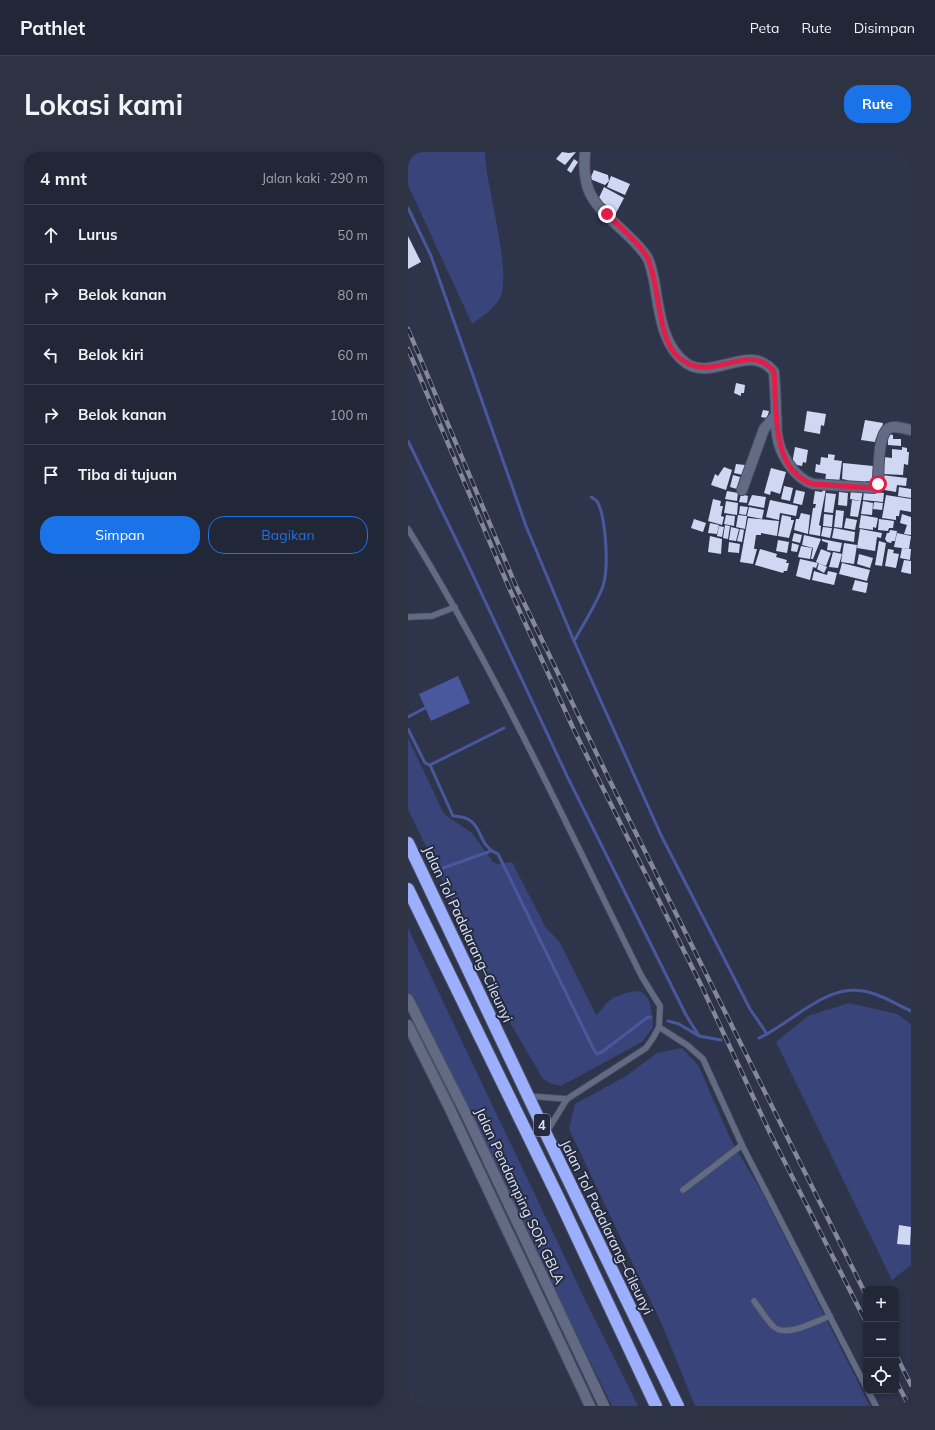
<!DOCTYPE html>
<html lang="id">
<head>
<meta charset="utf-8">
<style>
  body { margin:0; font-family:Mulish,sans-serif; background:#2e3343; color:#f1f3f6 }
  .controls { position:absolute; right:12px; bottom:12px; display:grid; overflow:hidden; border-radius:8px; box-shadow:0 2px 6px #0003 }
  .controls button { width:36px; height:36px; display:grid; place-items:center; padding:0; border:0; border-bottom:1px solid #3f4453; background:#222738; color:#f1f3f6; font:20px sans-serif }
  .stop { position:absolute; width:12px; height:12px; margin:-9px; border:3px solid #e11d48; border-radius:50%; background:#fff }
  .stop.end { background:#e11d48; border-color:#fff; box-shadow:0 1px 4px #0008 }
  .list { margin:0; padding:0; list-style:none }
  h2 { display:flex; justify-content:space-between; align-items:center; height:52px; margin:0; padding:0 16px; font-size:17px }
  h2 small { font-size:13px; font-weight:400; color:#a2a5ae }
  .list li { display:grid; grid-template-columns:26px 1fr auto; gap:12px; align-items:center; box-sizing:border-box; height:60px; padding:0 16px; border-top:1px solid #3f4453 }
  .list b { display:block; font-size:15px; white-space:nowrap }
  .list em { font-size:13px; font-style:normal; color:#a2a5ae }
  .actions { display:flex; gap:8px; padding:12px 16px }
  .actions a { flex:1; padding:9px 0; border:1px solid #1a73e8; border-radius:16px; text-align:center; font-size:14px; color:#1a73e8 }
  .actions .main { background:#1a73e8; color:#fff }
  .icon { flex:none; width:22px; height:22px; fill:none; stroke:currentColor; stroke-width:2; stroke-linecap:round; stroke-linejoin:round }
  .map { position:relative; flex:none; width:503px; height:1254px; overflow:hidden; border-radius:16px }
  header { display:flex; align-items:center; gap:24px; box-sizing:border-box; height:56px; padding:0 20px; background:#222738; border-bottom:1px solid #3f4453 }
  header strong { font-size:19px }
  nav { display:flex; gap:22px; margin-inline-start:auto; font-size:14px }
  .intro { display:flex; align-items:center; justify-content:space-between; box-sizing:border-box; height:96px; padding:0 24px }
  h1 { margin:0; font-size:28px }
  .button { padding:10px 18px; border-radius:16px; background:#1a73e8; color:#fff; font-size:14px; font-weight:700 }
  main { display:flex; gap:24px; padding:0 24px }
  aside { flex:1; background:#222738; border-radius:16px; box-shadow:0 2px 6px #0003 }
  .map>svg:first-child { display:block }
  .green { fill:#39447a }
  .water { fill:#49589e }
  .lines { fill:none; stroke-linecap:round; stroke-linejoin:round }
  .stream { stroke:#49589e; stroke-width:3 }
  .building { fill:#cfd7f3 }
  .lane-casing { stroke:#4a4f61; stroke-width:7 }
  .street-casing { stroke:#4a4f61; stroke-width:12 }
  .secondary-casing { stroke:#4a4f61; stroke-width:12 }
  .highway-casing { stroke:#4a4f61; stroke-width:14 }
  .lane { stroke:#636a83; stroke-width:5.5 }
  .street { stroke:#636a83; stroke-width:10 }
  .secondary { stroke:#636a83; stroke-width:10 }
  .highway { stroke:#9caffe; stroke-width:12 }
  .rail-casing { stroke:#83889a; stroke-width:4.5 }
  .rail { stroke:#242a3f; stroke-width:3; stroke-dasharray:9; stroke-linecap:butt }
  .route { stroke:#e11d48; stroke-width:5 }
  .labels { text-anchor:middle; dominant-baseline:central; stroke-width:4; stroke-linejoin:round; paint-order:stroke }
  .shield { fill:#242a3f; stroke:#a7acbc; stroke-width:1 }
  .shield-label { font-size:13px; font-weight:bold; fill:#dfe3f1 }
  .street-label { font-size:14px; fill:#dfe3f1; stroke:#242a3f }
</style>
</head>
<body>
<header>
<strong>Pathlet</strong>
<nav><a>Peta</a><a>Rute</a><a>Disimpan</a></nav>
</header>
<div class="intro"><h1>Lokasi kami</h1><a class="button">Rute</a></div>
<main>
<aside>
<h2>4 mnt<small>Jalan kaki · 290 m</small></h2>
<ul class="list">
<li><svg class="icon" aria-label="ahead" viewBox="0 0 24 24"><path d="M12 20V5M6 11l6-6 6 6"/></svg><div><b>Lurus</b></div><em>50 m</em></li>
<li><svg class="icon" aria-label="right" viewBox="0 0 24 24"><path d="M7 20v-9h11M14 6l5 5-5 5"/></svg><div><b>Belok kanan</b></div><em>80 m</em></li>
<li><svg class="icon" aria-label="left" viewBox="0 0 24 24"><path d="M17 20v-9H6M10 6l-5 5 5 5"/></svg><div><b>Belok kiri</b></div><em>60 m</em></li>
<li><svg class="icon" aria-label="right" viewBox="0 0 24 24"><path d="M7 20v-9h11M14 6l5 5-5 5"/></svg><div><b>Belok kanan</b></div><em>100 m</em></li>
<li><svg class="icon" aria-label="arrive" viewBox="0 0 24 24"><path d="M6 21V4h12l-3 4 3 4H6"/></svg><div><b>Tiba di tujuan</b></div></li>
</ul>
<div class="actions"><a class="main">Simpan</a><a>Bagikan</a></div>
</aside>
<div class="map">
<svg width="503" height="1254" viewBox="0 0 503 1254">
  <rect width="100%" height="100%" fill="#2e344a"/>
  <g class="green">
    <path d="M0,0H77C77,33 106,123 91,148C85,158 73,165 64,172L0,33Z"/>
    <path d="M0,586L36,662L64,681L85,710L90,712L104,710L138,776L151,789L188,863C193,859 196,853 201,849C207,844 215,842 222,840C243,834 244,859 245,875L234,890L153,934L144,932L135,927L104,874L0,657Z"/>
    <path d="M0,776L181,1156L230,1254H204L0,840Z"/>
    <path d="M441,851L489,862L503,872V1113L484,1128L368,890L400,864Z"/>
    <path d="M274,896L290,913L324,990L354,1040L462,1254H287L255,1175L161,977L167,952L218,924L249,901Z"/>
  </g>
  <path class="water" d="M50,524L62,551L23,569L11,542Z"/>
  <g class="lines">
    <g class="stream">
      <path d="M0,56L23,104L118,374L166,489L253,683L342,857L359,882"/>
      <path d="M0,289L55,402L160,626L278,863L291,884"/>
      <path d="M166,489C176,471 188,453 195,434C201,416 198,368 190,351C189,348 186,347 183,345"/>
      <path d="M0,565L17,556"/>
      <path d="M96,576L22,613L45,664C79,665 65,692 90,702L185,896L189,902L194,900L240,865H243"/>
      <path d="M0,577L17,611L22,613"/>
      <path d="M35,716L83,699"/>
      <path d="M260,869L271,872L291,884L313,888"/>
      <path d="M351,886C387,870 420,827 464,841C477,845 490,853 503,859"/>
    </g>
  </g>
  <g class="building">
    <path d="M154,0L161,1L168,0L157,13L148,7Z"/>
    <path d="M166,7L170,10L163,21L159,18Z"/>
    <path d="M186,18L200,23L201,29L197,33L182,27Z"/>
    <path d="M203,24L222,32L217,43L199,35Z"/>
    <path d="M196,35L216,46L207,63L198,58L200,54L190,48Z"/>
    <path d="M0,84L13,110L0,117Z"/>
    <path d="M328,231L337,233L336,241H333V244L326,241Z"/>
    <path d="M355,258L361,259L359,266L353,265Z"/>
    <path d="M399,259L418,262L416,274L413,273L412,282L396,279Z"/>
    <path d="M457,268L475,271L472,287L468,286L467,290L453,288Z"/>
    <path d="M480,282L485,283V287H493V294L480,293Z"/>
    <path d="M387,295L400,298L398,311L395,310L394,314L384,312Z"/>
    <path d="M494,295L499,296V300H501L500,313L496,312L495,323L475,322L476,305L484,306V297L494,298Z"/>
    <path d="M420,302L427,303L426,308L434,309L431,331L417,329L418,322L407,320L408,312L412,313L413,305L420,306Z"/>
    <path d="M435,311L465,314L464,330L458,329L457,332L439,330V328L434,327Z"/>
    <path d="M328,312L337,313L335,323L326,321Z"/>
    <path d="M316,315L324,318L318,338L303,333L307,322L310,324Z"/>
    <path d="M363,316L378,320L372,342L363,339L362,343L356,341Z"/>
    <path d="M325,323L332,325L329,337L322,335Z"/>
    <path d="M473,323L499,326L498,334L489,333L488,340L471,337Z"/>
    <path d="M376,334L385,336L382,349L373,347Z"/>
    <path d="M491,335L503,337V346L490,344Z"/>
    <path d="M415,337H418L411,373L413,374L412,384L401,382L405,356H407L408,352H405L407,339L414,340Z"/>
    <path d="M443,337L455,338L453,349L442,347Z"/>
    <path d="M388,338L397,340L394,353L385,351Z"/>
    <path d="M319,339L330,341L329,349L317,347Z"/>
    <path d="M456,339L476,341L475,350L455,348Z"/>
    <path d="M431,340L440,341L439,354L430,353Z"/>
    <path d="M418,341L428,342L425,361L416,360Z"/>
    <path d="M333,342L340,344L339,351L331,350Z"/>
    <path d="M344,343L358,345L356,356L340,353Z"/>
    <path d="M478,343L503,347V360L492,358L491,364H488V368L474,366Z"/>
    <path d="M305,347L313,349L312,354H315L313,364L316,365L314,373L300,369Z"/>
    <path d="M362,348L390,354L388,364L372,361L371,368L358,365Z"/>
    <path d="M444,348L453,349L450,365L442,364Z"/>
    <path d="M318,349L330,351L329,363L316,361Z"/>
    <path d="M455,349L465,351L464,363L453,362Z"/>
    <path d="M466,350L475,351L474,358L465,357Z"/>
    <path d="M332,354L340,355L338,363L331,362Z"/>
    <path d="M341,355L356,358L354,367L339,364Z"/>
    <path d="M428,358L436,359L434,376L426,375Z"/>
    <path d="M393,361L402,363L400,382L386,378L388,367H391Z"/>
    <path d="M416,362L425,363L424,375L415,374Z"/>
    <path d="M494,362L503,365V383L496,382L499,373L492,371Z"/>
    <path d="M318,363L327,364L326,374L316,372Z"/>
    <path d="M330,363L339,364L337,377L328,375Z"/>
    <path d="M374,363L383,365V368H386L381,386L370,384Z"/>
    <path d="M453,363L470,366L468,376L465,375V378L451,376Z"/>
    <path d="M340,366L371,369L369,384L353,381V383H348L346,397H349L345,412L332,410Z"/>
    <path d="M438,366L449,368L447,378L436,376Z"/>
    <path d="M286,367L298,371L295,380L283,376Z"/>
    <path d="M471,367L486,369L485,376H481L480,379L470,378Z"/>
    <path d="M302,371L311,373L309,382L300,381Z"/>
    <path d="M317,373L322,374L320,387L315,386Z"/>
    <path d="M311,374L316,375L314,385L309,384Z"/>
    <path d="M323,375L331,377L328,389L321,388Z"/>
    <path d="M415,375L424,376L422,386L413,384Z"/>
    <path d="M426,376L447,380L446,390L424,386Z"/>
    <path d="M332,377L336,378L334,390L329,389Z"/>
    <path d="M452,377L474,381L473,386L469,385L467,399L449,396Z"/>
    <path d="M482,378L489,379L487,389H484L483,391L479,390L477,387L479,381H481Z"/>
    <path d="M386,381L394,383L392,391L384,389Z"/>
    <path d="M489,381L503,384L501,397L486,395Z"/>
    <path d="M396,383L413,387L405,407H403L405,396L394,393Z"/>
    <path d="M302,384L314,387L313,402L300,400Z"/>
    <path d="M414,387L434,391L432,400L419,398L420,391L414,389Z"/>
    <path d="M370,388L381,390L379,401L368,399Z"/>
    <path d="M471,389L478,391L474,414L467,413Z"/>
    <path d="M321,390L332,392L331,401L320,400Z"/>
    <path d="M384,391L391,393L389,400L383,399Z"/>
    <path d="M436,391L449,393L446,412L433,410Z"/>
    <path d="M393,394L404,396L402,407L390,405Z"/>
    <path d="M494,396L503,397L502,408L492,406Z"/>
    <path d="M352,397L369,402L368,405L379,408L378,411H381L379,419H376L375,421L347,413Z"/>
    <path d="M413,397L423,401L418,414L408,410Z"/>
    <path d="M480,397L486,398L485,401L491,402L488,416L477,414Z"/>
    <path d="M425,400L434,402L430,416L421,415Z"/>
    <path d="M451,402L465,406L462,416L449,412Z"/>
    <path d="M392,407L410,411L408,416L405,415L402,428L388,424Z"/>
    <path d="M496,408L503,409V422L493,420Z"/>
    <path d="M411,411L419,415L416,421L409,417Z"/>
    <path d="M434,411L462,418L459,429L431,422Z"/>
    <path d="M406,419L419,423L420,419L429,421L426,433L404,428Z"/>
    <path d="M447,428L460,431L458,441L444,438Z"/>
    <path d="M491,1073L503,1075L502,1093L489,1092Z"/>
  </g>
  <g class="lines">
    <defs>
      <g id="lane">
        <path d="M0,377C89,521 159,674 234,825L252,854L251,875L245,886L238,896L159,947L138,981"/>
        <path d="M0,465L24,464L47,455"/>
        <path d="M251,875L279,893L295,907L334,993L458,1235"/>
        <path d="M120,944L159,947"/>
        <path d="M275,1038L334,993"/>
        <path d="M346,1149C352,1157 358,1167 365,1174C377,1187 408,1169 422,1164"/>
        <path d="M460,1239L468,1254"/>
      </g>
      <g id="street">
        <path d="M177,0C176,12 176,27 181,39C191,63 224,82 239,105C243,112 244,121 246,128C251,156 253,193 278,211C305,230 342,189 366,220C367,234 368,249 368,263C369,269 368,276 369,282C371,301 386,326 405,332L466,336L470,332C471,319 469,283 481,276C487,273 497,277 503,278"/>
        <path d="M334,338L356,277L368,263"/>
      </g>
      <g id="secondary">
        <path d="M0,847L58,962L196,1254"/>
        <path d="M0,873L41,955L182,1254"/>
      </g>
      <g id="highway">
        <path d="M0,691L138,982L270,1254"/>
        <path d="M0,737L152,1049L248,1254"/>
      </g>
    </defs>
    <use href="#lane" class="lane-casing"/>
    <use href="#street" class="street-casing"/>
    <use href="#secondary" class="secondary-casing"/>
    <use href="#highway" class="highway-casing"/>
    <use href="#lane" class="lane"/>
    <use href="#street" class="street"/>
    <use href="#secondary" class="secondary"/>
    <use href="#highway" class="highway"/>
    <defs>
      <g id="rail">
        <path d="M0,177L108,434L198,621L458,1143"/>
        <path d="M0,197L102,438L166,578L294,835L362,981L458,1170"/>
        <path d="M488,1203L503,1233"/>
        <path d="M488,1229L501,1254"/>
      </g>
    </defs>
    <use href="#rail" class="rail-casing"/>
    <use href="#rail" class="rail"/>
  </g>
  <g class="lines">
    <path class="route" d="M199,62C211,75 233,92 240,107C252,134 249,186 270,205C304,235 341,186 366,220C369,254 362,319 405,332L464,336L470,332"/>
  </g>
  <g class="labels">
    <rect class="shield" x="126" y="962" width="16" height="22" rx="3"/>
    <g class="shield-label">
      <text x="134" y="973">4</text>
    </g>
    <g class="street-label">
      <text transform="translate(60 782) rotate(65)">Jalan Tol Padalarang–Cileunyi</text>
      <text transform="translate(112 1044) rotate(65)">Jalan Pendamping SOR GBLA</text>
      <text transform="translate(199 1075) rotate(64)">Jalan Tol Padalarang–Cileunyi</text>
    </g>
  </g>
</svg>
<div class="controls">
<button>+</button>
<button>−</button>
<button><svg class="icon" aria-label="locate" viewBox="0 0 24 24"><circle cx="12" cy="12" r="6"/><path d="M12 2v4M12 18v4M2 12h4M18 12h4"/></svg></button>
</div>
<div class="stop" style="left:470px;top:332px"></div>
<div class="stop end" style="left:199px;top:62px"></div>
</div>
</main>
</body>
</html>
